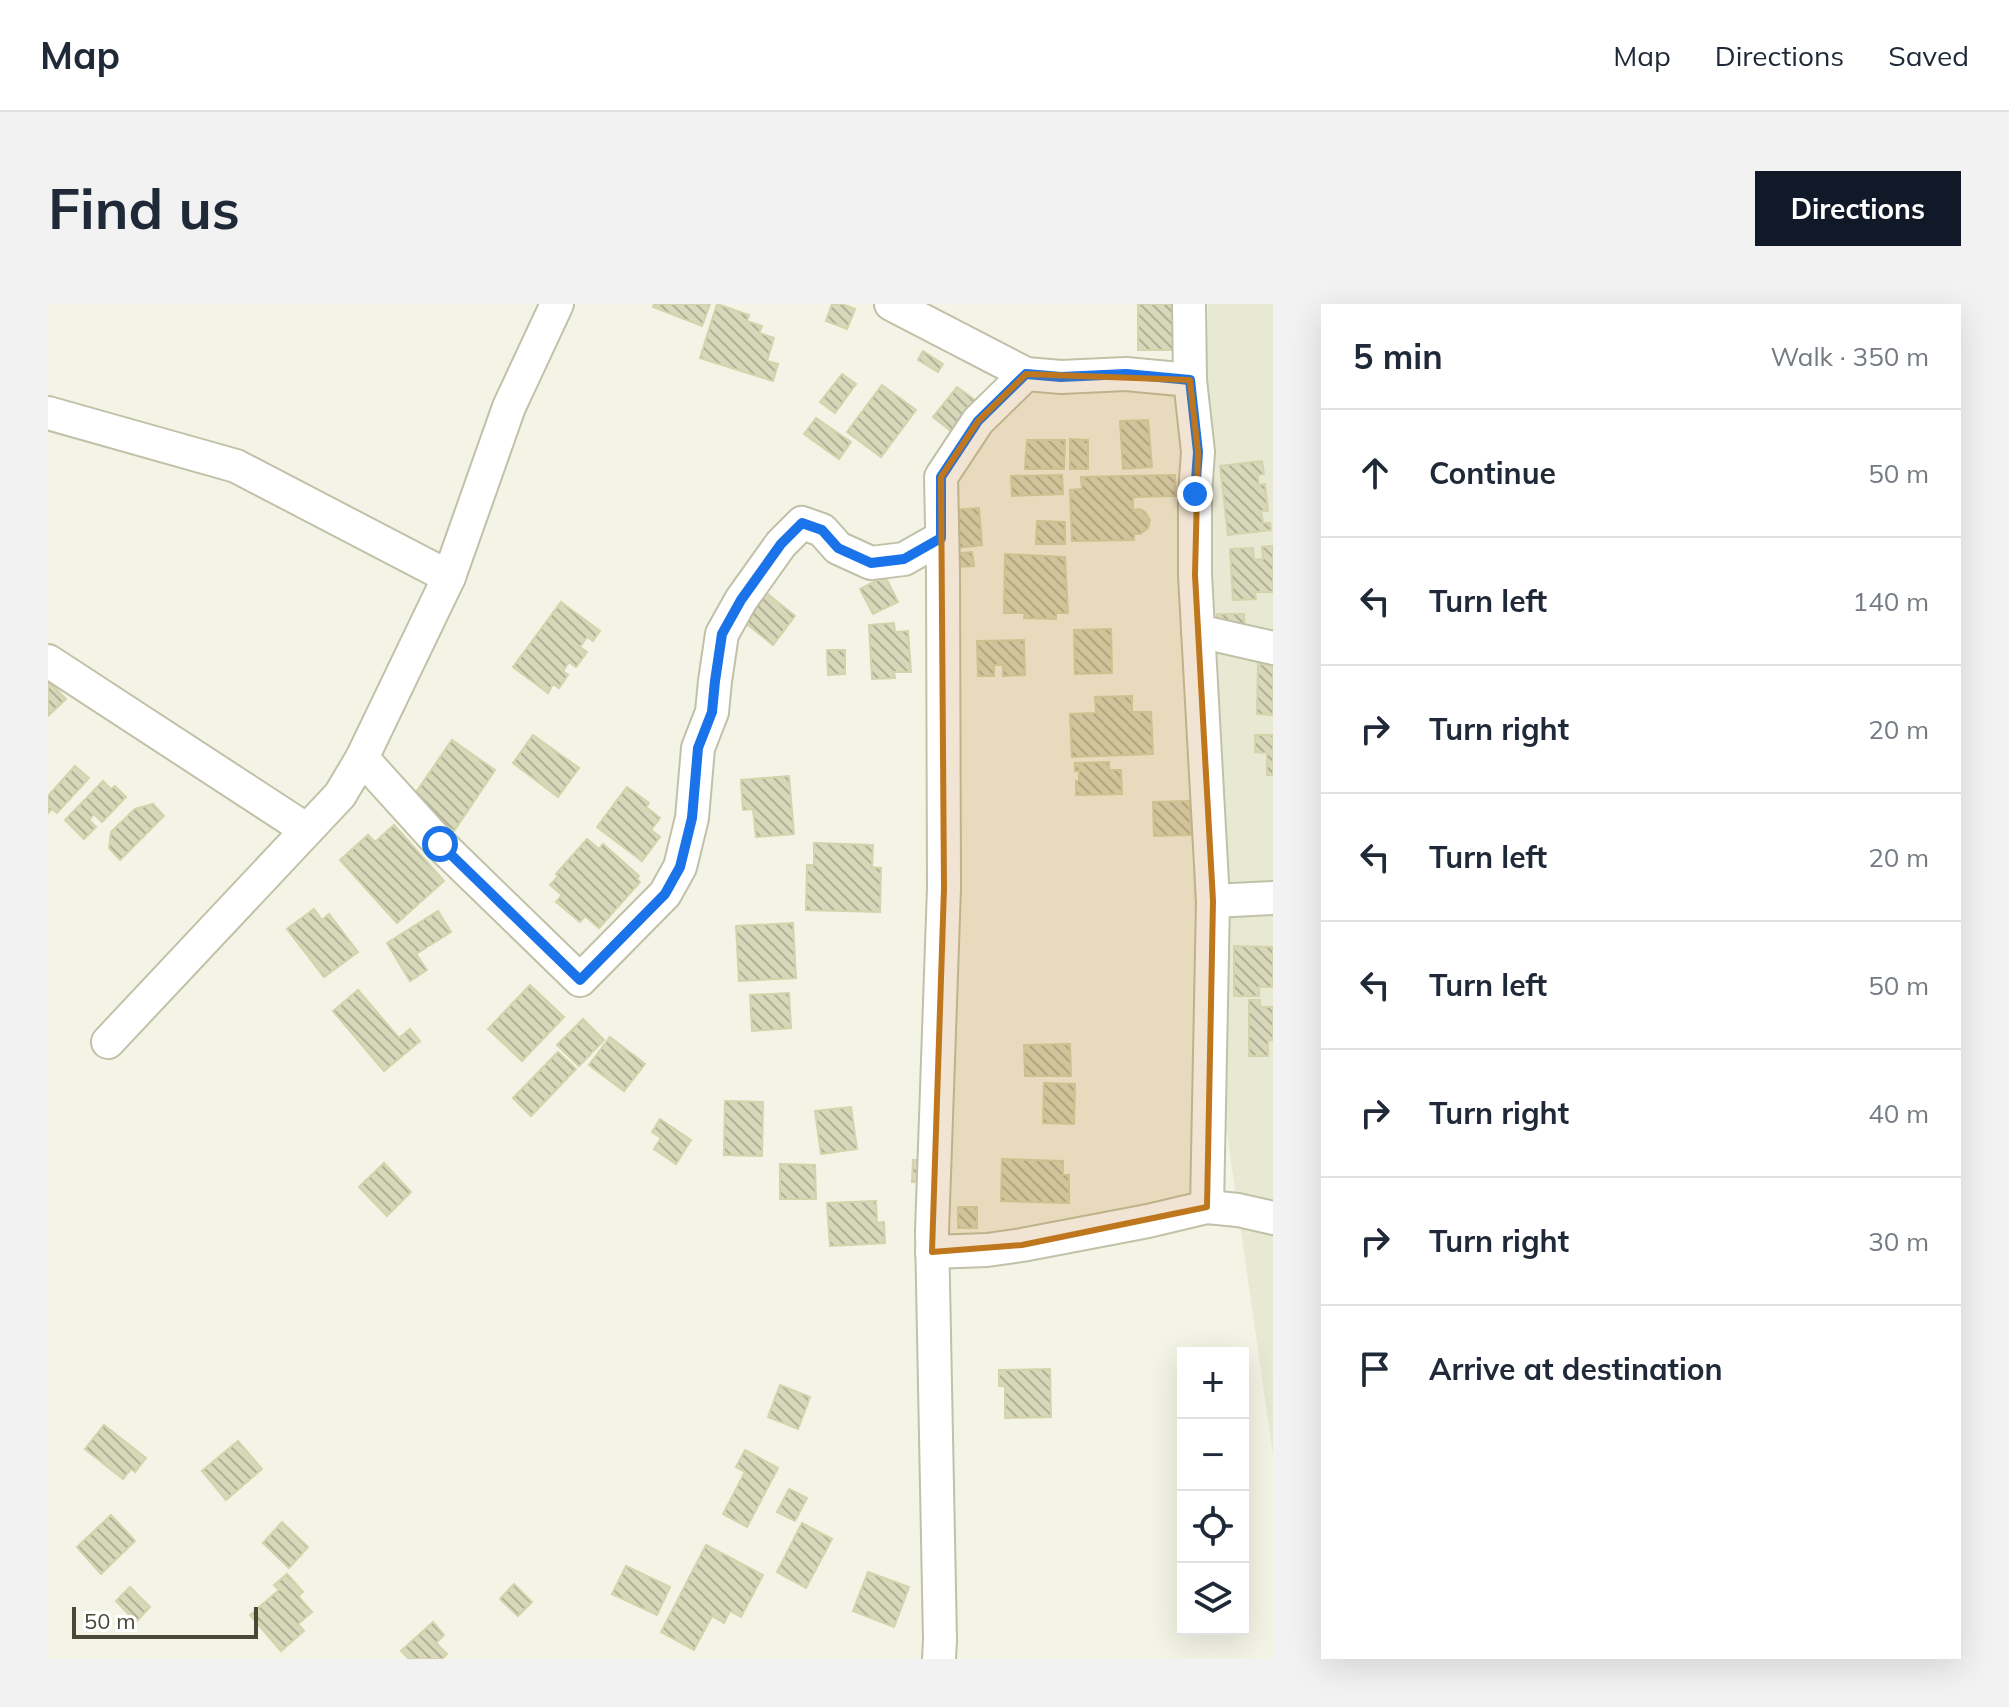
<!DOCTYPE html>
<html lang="en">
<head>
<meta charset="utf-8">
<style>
  body { margin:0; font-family:Mulish,sans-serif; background:#f2f2f3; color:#1f2937 }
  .controls { position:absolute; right:24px; bottom:24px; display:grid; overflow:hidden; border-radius:0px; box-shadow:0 8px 32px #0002 }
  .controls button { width:72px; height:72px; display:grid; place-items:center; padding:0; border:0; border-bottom:2px solid #e0e1e3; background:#fff; color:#1f2937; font:40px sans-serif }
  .scale { position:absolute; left:24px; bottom:20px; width:186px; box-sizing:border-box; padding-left:8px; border:4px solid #484834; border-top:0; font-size:22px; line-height:28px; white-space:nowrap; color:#484834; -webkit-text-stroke:6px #fff; paint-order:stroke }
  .stop { position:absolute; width:24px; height:24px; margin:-18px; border:6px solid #1a73e8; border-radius:50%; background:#fff }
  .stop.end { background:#1a73e8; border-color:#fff; box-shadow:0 2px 8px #0008 }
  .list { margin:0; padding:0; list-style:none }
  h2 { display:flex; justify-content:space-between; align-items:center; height:104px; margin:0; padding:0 32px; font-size:34px }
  h2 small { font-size:26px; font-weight:400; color:#747a83 }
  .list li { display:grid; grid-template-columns:52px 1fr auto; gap:24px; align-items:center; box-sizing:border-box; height:128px; padding:0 32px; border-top:2px solid #e0e1e3 }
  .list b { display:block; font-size:30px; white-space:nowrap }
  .list em { font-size:26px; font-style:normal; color:#747a83 }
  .icon { flex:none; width:44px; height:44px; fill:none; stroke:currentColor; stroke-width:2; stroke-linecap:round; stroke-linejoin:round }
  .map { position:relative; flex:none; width:1225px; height:1355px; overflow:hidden; border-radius:0px }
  header { display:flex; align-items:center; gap:48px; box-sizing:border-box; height:112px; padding:0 40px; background:#fff; border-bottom:2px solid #e0e1e3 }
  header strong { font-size:38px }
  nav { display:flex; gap:44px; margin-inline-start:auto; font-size:28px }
  .intro { display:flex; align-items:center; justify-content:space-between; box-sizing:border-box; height:192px; padding:0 48px }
  h1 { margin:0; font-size:56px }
  .button { padding:20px 36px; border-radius:0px; background:#111827; color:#fff; font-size:28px; font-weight:700 }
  main { display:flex; gap:48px; padding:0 48px }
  aside { flex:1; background:#fff; border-radius:0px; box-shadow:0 8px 32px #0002 }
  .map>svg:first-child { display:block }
  .residential { fill:#e7e9d3 }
  .building { fill:url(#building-back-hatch); stroke:#d3d3ac; stroke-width:2 }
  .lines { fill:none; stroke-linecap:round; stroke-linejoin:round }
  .minor-casing { stroke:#c0c1a7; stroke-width:36 }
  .minor { stroke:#fff; stroke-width:32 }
  .route { stroke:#1a73e8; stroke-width:10 }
  .marked { fill:#bf771e; fill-opacity:0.2; stroke:#bf771e; stroke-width:6; stroke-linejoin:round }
</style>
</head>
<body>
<header>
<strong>Map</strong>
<nav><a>Map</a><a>Directions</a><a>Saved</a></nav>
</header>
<div class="intro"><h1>Find us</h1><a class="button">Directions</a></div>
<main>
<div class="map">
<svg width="1225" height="1355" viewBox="0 0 1225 1355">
  <defs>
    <pattern id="building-back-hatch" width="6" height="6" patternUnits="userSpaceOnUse" patternTransform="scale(2)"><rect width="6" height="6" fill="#d7d7b9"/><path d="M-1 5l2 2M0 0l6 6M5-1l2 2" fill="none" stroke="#b0b097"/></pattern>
  </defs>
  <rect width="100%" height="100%" fill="#f3f4e5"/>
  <path class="residential" d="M1160,0H1225V1151L1145,591Z"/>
  <g class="building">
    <path d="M606,0H662L654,22L605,3Z"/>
    <path d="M669,0L701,11L699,17L714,22L711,29L726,34L719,57L730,60L725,77L652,54Z"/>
    <path d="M784,0H794L807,5L799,25L778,17Z"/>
    <rect x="1090" y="0" width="39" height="46"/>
    <path d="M875,47L895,60L890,68L870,56Z"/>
    <path d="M794,70L808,80L787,109L772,98Z"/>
    <path d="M834,81L868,106L833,153L799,128Z"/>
    <path d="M909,83L927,96L903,127L885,113Z"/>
    <path d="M768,114L803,138L791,155L756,130Z"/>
    <path d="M1100,116L1104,163L1075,165L1072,117Z"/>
    <path d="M1022,135L1040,136V165H1022Z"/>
    <path d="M979,136H1017L1016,165H977Z"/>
    <path d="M1214,157L1216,170L1209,171L1211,181L1217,180L1220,207H1213L1215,219H1222L1223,226L1180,231L1172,162Z"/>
    <path d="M1014,171L1015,190L964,192L963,172Z"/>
    <path d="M1127,171L1128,192L1085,193V206L1092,205L1097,208L1102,216L1100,224L1092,230H1086V236L1024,237L1022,186L1034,185L1033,173Z"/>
    <path d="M931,204L934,241L909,244L905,206Z"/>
    <path d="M989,217L1017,218V240H988Z"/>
    <path d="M1225,242V288H1207L1208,295L1185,296L1182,245L1205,244L1206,256L1215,255L1214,243Z"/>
    <path d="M924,248L926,262L906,263L904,250Z"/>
    <path d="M957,250L1017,253L1020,309H1008V315L976,314L977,309H956Z"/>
    <path d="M837,272L850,298L825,310L812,285Z"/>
    <path d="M712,284L747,312L725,341L690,313Z"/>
    <path d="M513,298L552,327L545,337L539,333L532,343L539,348L528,363L521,358L515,367L520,371L511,384L505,380L500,389L465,363Z"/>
    <path d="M1169,310H1196L1197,328H1169Z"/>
    <path d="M846,319L847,328L860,327L863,368H846L847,374L824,375L821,321Z"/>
    <path d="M1063,325L1064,369L1027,370L1026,326Z"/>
    <path d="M976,336L977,371L955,372V361H946V372H930L929,337Z"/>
    <path d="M779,346H797V370L780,371Z"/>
    <path d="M1210,360L1225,361V411L1209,410Z"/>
    <path d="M0,377L18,395L0,412Z"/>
    <path d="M1084,392V408H1103L1105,450L1024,453L1022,410L1048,409L1047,393Z"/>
    <path d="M485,431L531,464L510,493L465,459Z"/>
    <path d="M1207,431H1225V471H1219V449L1207,448Z"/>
    <path d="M404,436L447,466L406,527L362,497Z"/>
    <path d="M1061,458V466H1073L1074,490L1028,491V477H1031V467H1027V459Z"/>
    <path d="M27,462L41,474L9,509L4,505L0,509V492Z"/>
    <path d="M741,472L746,530L708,533L705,505L695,506L693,476Z"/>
    <path d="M55,477L63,485L67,482L78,493L54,518L46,510L41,516L48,523L36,535L17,516Z"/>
    <path d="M579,483L601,499L598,503L612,514L603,526L612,533L594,557L549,523Z"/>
    <path d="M1141,497L1143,531L1106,532L1105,498Z"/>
    <path d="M105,500L116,512L72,556L61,544L63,528L87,505Z"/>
    <path d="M346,521L396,577L349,619L292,556L320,531L327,538Z"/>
    <path d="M539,535L551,545L555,540L591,572L589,575L592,578L551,624L537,612L532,618L508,598L514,591L502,581L510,572L508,570Z"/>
    <path d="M766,539L825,541L824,563L833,564L832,608L758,606L759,561H766Z"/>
    <path d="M266,605L274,616L281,610L310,648L276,673L239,625Z"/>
    <path d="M390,607L403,628L368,650L379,666L362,677L339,639Z"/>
    <path d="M745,619L748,674L691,677L688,622Z"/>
    <path d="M1186,642L1225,643V683H1211V692H1186Z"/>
    <path d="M482,681L516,713L474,757L440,725Z"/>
    <path d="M310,686L351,734L362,725L372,737L336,767L285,707Z"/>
    <path d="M741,689L743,724L704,727L702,691Z"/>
    <path d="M1201,696H1212V703H1225V736H1220V752H1201Z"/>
    <path d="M535,715L556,736L531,762L509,741Z"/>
    <path d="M562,733L597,760L576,787L541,761Z"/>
    <path d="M1022,740L1023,772H977L976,741Z"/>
    <path d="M510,748L528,765L483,812L465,794Z"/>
    <path d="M996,779L1027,780L1026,820L995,819Z"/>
    <path d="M677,797L715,798L714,852L676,851Z"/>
    <path d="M803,803L809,845L773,850L767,807Z"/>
    <path d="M612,815L643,836L628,860L606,845L613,834L604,828Z"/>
    <path d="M954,855L1015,857V871H1021V899L953,897Z"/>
    <path d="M865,856H878V878H864Z"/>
    <path d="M336,859L363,888L339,912L311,883Z"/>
    <path d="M732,860L767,861L768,895H732Z"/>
    <path d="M828,897L829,919L836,918L837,939L782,942L779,899Z"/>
    <rect x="910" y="903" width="19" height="21"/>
    <path d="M1002,1065L1003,1113L957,1114V1082H951V1066Z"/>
    <path d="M732,1081L762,1093L750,1125L720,1113Z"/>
    <path d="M56,1121L98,1154L87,1168L83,1165L75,1175L37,1145Z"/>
    <path d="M190,1137L214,1165L178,1196L154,1167Z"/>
    <path d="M697,1146L730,1164L699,1223L675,1210L697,1168L688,1163Z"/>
    <path d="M741,1185L759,1194L747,1217L729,1208Z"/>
    <path d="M63,1211L87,1237L53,1270L29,1243Z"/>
    <path d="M234,1218L260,1243L241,1264L215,1239Z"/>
    <path d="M754,1219L784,1235L758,1284L729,1268Z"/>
    <path d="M658,1241L715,1271L693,1313L682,1307L676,1319L664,1312L646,1346L613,1328Z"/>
    <path d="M578,1262L622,1283L609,1311L564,1290Z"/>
    <path d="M820,1268L861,1283L846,1323L805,1307Z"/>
    <path d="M239,1270L255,1288L250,1292L264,1308L250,1320L256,1327L233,1347L202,1311L231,1286L226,1281Z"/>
    <path d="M466,1280L484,1298L470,1312L452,1295Z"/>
    <path d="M82,1283L102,1303L88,1318L68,1297Z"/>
    <path d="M385,1318L396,1331L388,1339L399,1350L394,1355H361L353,1347Z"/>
  </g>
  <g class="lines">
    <defs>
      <g id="minor">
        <path d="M843,0L978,70"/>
        <path d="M1141,0L1142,76"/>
        <path d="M0,109L188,162L401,273"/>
        <path d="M1150,327L1225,344"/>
        <path d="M0,357L259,526"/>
        <path d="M314,454L392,540L532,676L617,590L632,563L644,514L650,444L664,408L667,377L674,330L693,296L733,240L754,219L774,226L790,244L823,259L856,255L893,234"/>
        <path d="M1165,597L1225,594"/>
        <path d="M60,738L292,491L314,454L401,273L461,103L509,0"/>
        <path d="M884,948L939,946L974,941L1100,917L1159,903L1190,906L1225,914"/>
        <path d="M891,1355L892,1336L884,928L896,584L895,268L893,173L930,117L978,70L1013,73L1078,70L1142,76L1150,148L1147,190V271L1165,597L1159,903"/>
      </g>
    </defs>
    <use href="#minor" class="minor-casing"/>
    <use href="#minor" class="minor"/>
  </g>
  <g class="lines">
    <path class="route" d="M392,540L532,676L617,590L632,563L644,514L650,444L664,408L667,377L674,330L693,296L733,240L754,219L774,226L790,244L823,259L856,255L893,234V173L930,117L978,70L1013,73L1078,70L1142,76L1150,148L1147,190"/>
  </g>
  <path class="marked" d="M978,70L1142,76L1150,148L1147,271L1165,597L1159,903L974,941L884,948L896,584L893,173L930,117Z"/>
</svg>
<div class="controls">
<button>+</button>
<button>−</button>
<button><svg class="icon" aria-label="locate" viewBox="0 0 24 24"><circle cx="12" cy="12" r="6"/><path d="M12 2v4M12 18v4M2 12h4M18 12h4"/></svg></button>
<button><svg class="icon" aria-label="layers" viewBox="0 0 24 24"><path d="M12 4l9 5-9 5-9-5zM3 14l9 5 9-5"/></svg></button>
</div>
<div class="scale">50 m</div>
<div class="stop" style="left:392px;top:540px"></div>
<div class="stop end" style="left:1147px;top:190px"></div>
</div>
<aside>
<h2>5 min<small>Walk · 350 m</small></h2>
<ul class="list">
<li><svg class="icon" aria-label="ahead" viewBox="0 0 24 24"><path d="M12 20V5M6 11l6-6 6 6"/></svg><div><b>Continue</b></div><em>50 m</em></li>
<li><svg class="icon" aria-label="left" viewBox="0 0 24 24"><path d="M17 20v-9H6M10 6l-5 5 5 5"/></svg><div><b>Turn left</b></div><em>140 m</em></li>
<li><svg class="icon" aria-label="right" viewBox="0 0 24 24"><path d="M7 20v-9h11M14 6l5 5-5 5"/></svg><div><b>Turn right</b></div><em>20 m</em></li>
<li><svg class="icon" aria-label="left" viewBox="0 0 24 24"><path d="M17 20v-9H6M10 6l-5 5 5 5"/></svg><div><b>Turn left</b></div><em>20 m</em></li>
<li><svg class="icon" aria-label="left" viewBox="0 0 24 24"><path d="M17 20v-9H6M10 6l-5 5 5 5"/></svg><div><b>Turn left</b></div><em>50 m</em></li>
<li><svg class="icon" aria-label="right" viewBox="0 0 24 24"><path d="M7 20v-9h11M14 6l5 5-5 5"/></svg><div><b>Turn right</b></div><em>40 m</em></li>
<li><svg class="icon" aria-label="right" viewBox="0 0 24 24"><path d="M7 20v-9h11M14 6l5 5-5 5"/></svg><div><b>Turn right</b></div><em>30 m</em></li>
<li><svg class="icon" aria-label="arrive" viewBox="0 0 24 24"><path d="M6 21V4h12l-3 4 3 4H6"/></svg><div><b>Arrive at destination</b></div></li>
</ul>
</aside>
</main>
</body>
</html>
